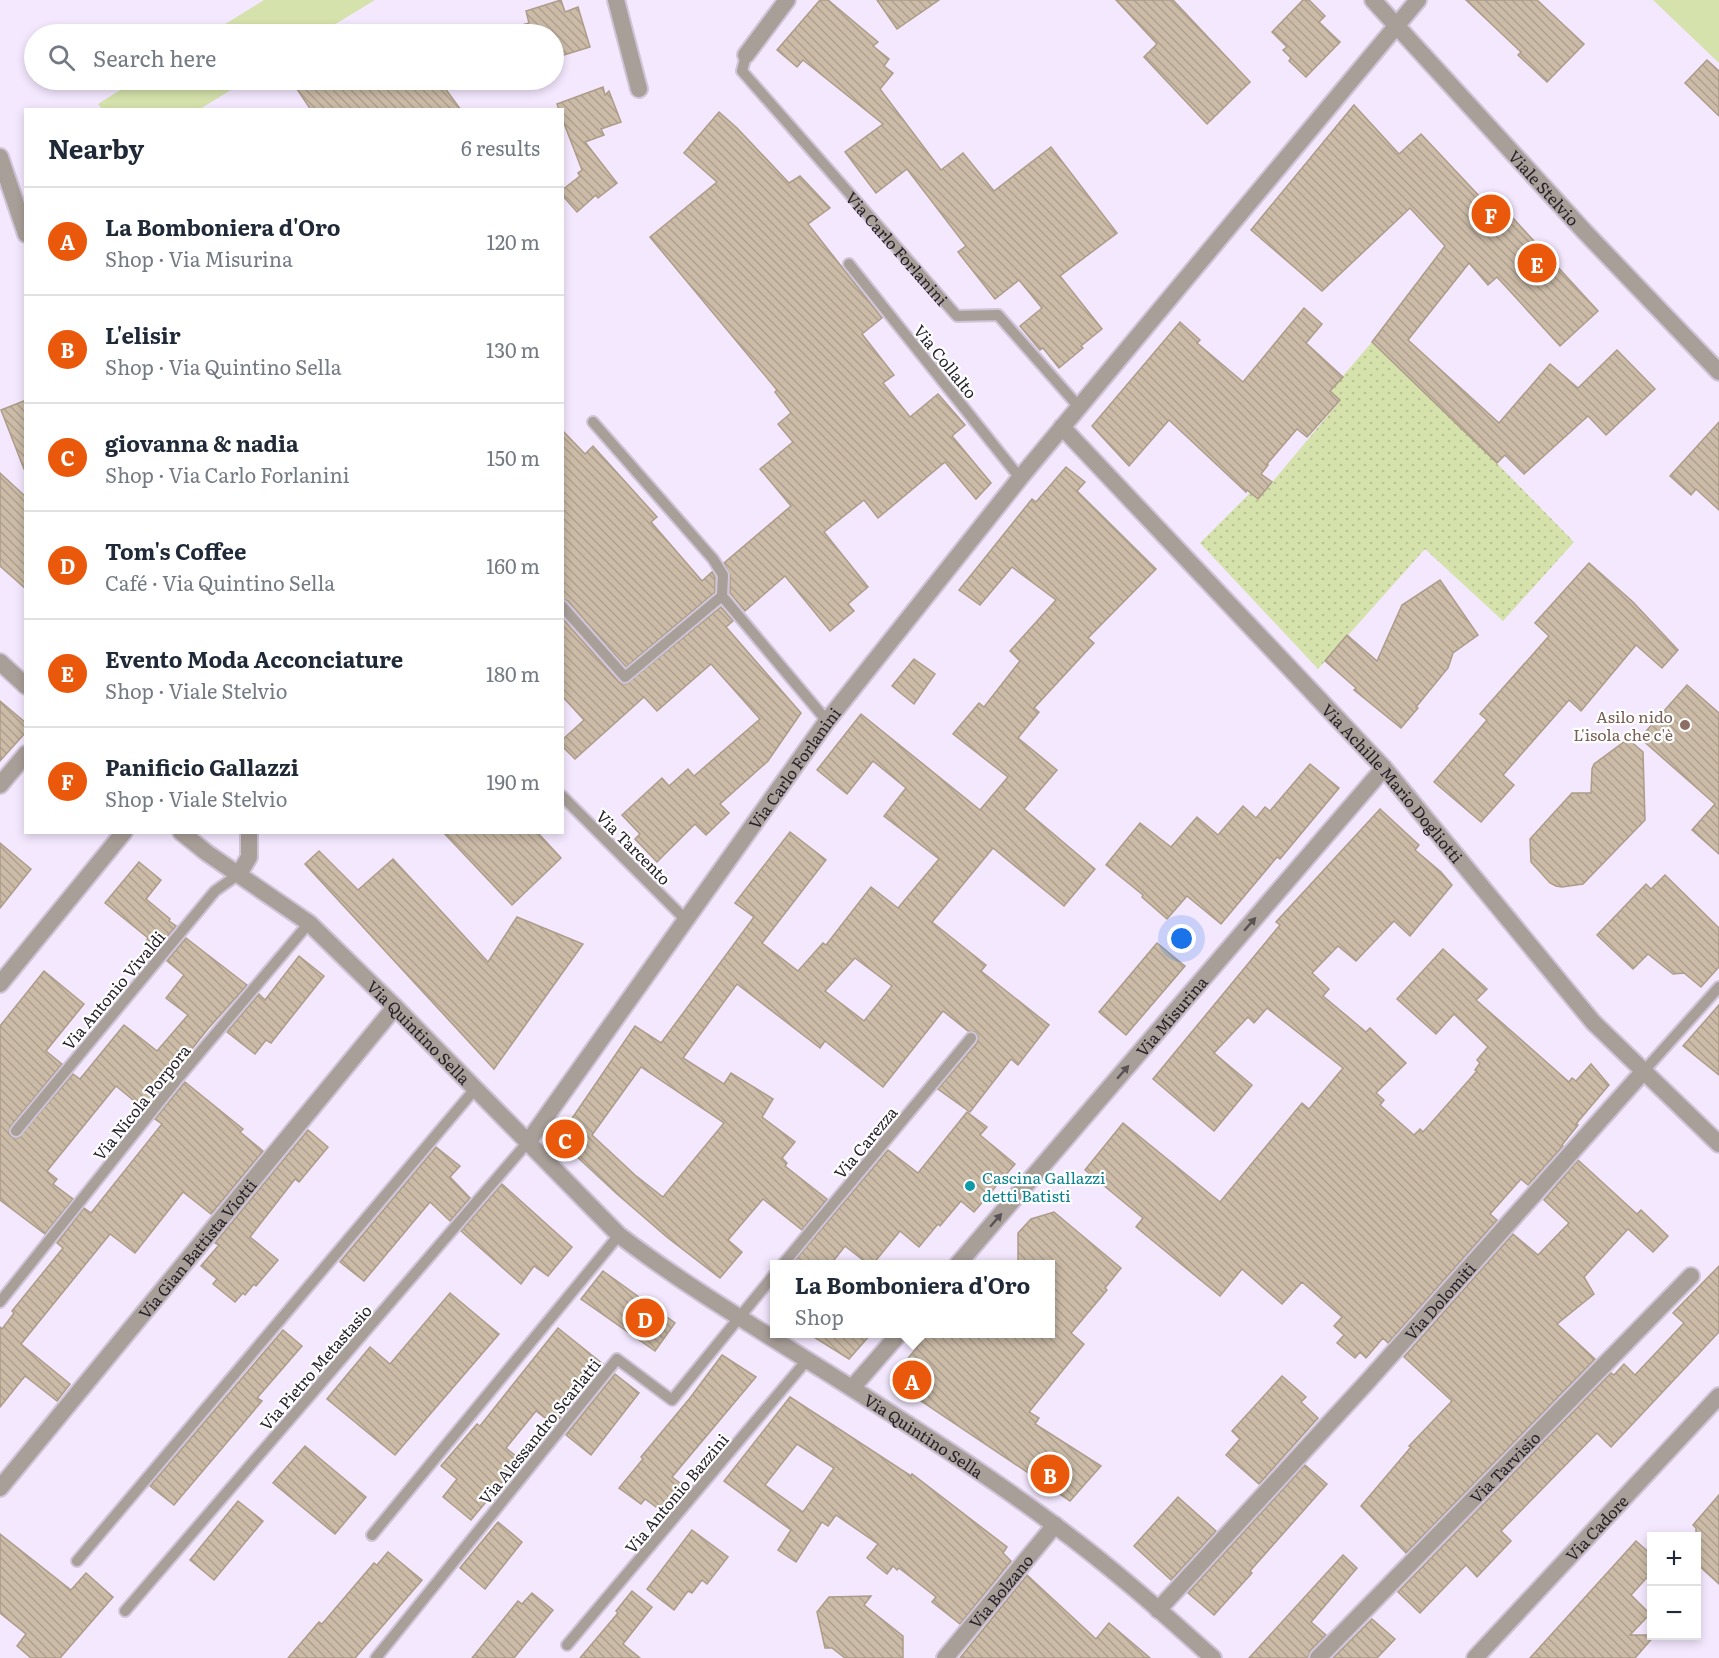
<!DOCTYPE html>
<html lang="en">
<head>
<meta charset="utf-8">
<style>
  body { margin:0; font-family:Literata,serif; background:#f6f6f7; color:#1f2937 }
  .controls { position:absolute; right:18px; bottom:18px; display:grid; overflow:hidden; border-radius:0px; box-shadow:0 3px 9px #0003 }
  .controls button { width:54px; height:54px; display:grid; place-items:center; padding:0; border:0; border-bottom:2px solid #e0e1e3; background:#fff; color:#1f2937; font:30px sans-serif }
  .you { position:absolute; left:1182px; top:939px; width:21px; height:21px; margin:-15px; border:4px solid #fff; border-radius:50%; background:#1a73e8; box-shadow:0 0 0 9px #1a73e833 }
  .badge { display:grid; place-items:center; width:39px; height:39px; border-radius:50%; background:#ea580c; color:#fff; font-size:20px; font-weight:700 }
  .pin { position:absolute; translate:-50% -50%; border:3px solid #fff; box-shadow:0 2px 6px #0006 }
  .popup { position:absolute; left:770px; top:1260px; width:285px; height:78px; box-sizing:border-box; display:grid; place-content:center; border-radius:0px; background:#fff; filter:drop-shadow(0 2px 4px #0005); font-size:20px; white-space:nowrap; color:#747a83 }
  .popup b { font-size:22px; color:#1f2937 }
  .popup::after { content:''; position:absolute; left:50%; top:100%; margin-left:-12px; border:12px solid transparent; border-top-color:#fff }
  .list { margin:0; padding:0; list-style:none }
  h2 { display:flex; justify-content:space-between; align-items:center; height:78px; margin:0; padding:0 24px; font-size:26px }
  h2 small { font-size:20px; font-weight:400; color:#747a83 }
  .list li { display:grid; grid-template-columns:39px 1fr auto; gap:18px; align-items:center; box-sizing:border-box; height:108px; padding:0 24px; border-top:2px solid #e0e1e3 }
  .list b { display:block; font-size:22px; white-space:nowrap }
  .list p { margin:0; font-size:20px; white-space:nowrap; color:#747a83 }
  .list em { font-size:20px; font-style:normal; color:#747a83 }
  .icon { flex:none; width:33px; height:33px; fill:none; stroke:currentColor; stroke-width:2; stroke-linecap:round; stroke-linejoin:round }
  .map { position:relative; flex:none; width:1719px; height:1658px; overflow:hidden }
  .search { position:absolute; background:#fff; box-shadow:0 3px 9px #0003; left:24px; top:24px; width:540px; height:66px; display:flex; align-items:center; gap:15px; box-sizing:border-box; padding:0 21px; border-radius:33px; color:#747a83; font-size:22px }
  .panel { position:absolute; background:#fff; box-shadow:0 3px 9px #0003; left:24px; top:108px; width:540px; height:726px; border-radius:0px }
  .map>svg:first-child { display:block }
  .grass { fill:url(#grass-dots) }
  .green { fill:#d6e2ac }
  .building { fill:url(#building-back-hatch); stroke:#ac9c89; stroke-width:1.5; fill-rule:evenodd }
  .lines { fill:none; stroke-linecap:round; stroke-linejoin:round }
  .service-casing { stroke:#cfc4d8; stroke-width:14 }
  .minor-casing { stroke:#cfc4d8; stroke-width:20 }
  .tertiary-casing { stroke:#cfc4d8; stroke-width:20 }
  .service { stroke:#a99f99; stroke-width:10 }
  .minor { stroke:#a99f99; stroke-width:16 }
  .tertiary { stroke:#a99f99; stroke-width:16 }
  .oneway { fill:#5a5356 }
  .education-dot { fill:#8d6e63; stroke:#fff; stroke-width:2 }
  .culture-dot { fill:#0f9aa8; stroke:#fff; stroke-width:2 }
  .labels { text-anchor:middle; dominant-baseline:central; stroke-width:4.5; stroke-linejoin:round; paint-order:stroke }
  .street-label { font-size:16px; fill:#26212a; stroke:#fff }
  .education-label { font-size:16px; fill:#785e54; stroke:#fff; text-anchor:end }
  .culture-label { font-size:16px; fill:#0d838f; stroke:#fff; text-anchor:start }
</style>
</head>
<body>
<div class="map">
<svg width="1719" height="1658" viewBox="0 0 1719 1658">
  <defs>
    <pattern id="grass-dots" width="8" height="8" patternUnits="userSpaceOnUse" patternTransform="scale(1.5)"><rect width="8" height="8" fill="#d6e2ac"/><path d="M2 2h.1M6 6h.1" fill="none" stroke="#b8c294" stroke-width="1.8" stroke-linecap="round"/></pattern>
    <pattern id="building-back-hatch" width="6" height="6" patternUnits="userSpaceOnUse" patternTransform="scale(1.5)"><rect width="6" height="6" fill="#cbbba7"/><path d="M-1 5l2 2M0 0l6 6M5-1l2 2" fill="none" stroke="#aea090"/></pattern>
  </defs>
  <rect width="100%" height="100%" fill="#f4e8fe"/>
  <path class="grass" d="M1372,342L1480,446L1574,542L1503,621L1425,549L1318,669L1200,543L1250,493L1258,499L1340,401L1330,391Z"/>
  <g class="green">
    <path d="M264,0H375L319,34H209Z"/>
    <path d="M1653,0H1719V63Z"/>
    <path d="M136,80H247L200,109H102L98,104Z"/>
  </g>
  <g class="building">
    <path d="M561,0L565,12L578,7L590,47L554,58V34H509L508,29L529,23L526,11Z"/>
    <path d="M820,0H828L878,42L873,46L889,59L884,66L893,73L880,89L941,170L963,153L994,191L1051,147L1117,233L1060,276L1102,329L1081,346L1083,348L1059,368L1043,348L1040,350L1020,326L1042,308L1019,280L995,299L958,252L966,246L907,169L876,193L845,152L883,124L803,60L797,67L777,50Z"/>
    <path d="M877,0H939L897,29Z"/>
    <path d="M1116,0H1173L1250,82L1207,124L1144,57L1157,44Z"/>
    <path d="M1303,0H1309L1325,16L1319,22L1340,42L1306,77L1289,61L1291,58L1283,50L1287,47L1272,32Z"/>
    <path d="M1466,0H1537L1584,44L1547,82L1518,55L1521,52Z"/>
    <path d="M1707,60L1719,71V116L1685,83Z"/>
    <path d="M291,80H439L461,110H311Z"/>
    <path d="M603,87L605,95L609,91L621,122L601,129L604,135L585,142L617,183L598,198L596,195L577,212L562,195V190L580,176L578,173L582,170L562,118V110H559L557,104Z"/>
    <path d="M1354,105L1399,154L1421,134L1482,199L1490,193L1598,311L1560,346L1497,277L1488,285L1469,263L1408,340L1499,423L1550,364L1578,388L1617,350L1655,389L1606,435L1588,416L1524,474L1505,455L1497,463L1372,342L1445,246L1410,208L1322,291L1251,230Z"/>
    <path d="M719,112L737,128L789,183L800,176L830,208L808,224L882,318L862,334L894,375L883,383L910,417L938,394L965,425L952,436L991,483L976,499L945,462L878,518L864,500L824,532L868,587L848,604L854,611L830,631L785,576L745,611L730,593V575L724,563L791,506L760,469L793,442L778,424L791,413L775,392L777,390L650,237L717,182L684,153Z"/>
    <path d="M1304,308L1322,324L1306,343L1343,377L1330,391L1340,400L1307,437L1297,429L1267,464L1268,465L1261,474L1272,482L1258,499L1247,490L1246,492L1169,420L1129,466L1092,426L1180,322L1200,340L1197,343L1243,382Z"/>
    <path d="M26,400V469H24L1,410Z"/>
    <path d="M1719,422V510L1696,489L1691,495L1670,476Z"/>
    <path d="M562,430L585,454L593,446L657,517L651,522L702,581L712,572L715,577V592L626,667L568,601L562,599Z"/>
    <path d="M1066,467L1085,482L1077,491L1156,569L1088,638L1094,643L1034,708L1039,712L1018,738L1057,770L1024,809L1095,869L1064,906L993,848L932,922L986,965L981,971L1049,1025L1018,1065L1011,1059L970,1112L938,1089L977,1043L978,1036L975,1032L968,1031L943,1011L883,1087L825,1041L820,1048L737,984L683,1058L724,1084L731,1073L773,1099L762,1117L795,1142L782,1158L787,1163L785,1166L827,1199L802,1230L763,1199L728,1240L742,1252L720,1278L668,1238L617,1194L558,1139L635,1026L661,1043L754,917L735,903L790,832L826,860L762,943L798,971L823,943L826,945L871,887L898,908L939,859L884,816L906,788L873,761L847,794L817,770L861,714L980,810L1008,777L953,734L979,703L984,707L1020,661L1010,651L1056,600L1012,567L980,605L959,590L1032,499L1036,502ZM855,958L892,986L864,1021L825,991ZM641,1067L724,1123L663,1197L635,1175L592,1135Z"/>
    <path d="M0,473L26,497V589L0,566Z"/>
    <path d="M1589,563L1633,602L1678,650L1662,668L1636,645L1581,711L1569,700L1503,775L1514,785L1481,822L1434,782L1487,720L1480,714L1549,636L1535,623Z"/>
    <path d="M1440,580L1478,635L1453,653L1448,668L1416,707L1418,708L1401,728L1354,690L1356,688L1325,661L1347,635L1377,661L1402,605Z"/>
    <path d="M721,607L733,621L726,627L801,713L768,761L720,804L729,813L706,835L695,824L657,862L635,839L640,834L622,815L662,778L669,786L688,769L694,776L760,719L711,664L657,711L644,697L575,759L562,746V740L584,720L562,696V618L619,682L626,684Z"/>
    <path d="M914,659L935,674L914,704L892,686Z"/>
    <path d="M1687,685L1719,713V854L1692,830L1715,804L1640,738Z"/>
    <path d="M0,701L26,723V732L0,761Z"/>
    <path d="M1628,739L1643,752L1645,820L1583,884L1562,887L1556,886L1550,883L1531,862L1530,839L1572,793H1591L1592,769L1594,764Z"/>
    <path d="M1310,764L1339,788L1280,859L1277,857L1221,924L1187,896L1167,919L1142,897L1143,895L1106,865L1140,823L1171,847L1197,817L1218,835L1243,806L1256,818L1265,807L1270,811Z"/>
    <path d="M1380,809L1419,845L1415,850L1441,872L1452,885L1410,936L1394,921L1356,961L1338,946L1312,973L1329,989L1323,996L1366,1032L1370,1028L1406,1063L1376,1093L1384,1100L1380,1105L1414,1135L1420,1129L1423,1132L1477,1071L1475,1070L1480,1063L1477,1060L1488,1047L1454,1014L1436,1034L1397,999L1443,949L1487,989L1476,1000L1569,1082L1572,1078L1576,1081L1591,1064L1609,1085L1576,1124L1578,1125L1562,1145L1563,1146L1528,1185L1521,1179L1490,1214L1497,1220L1388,1343L1383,1338L1366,1358L1360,1352L1355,1358L1337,1343L1344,1335L1334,1326L1342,1317L1302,1282L1282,1304L1242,1269L1220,1296L1136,1227L1143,1218L1085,1170L1123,1123L1220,1202L1302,1103L1309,1109L1343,1068L1267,1008L1254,1023L1248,1017L1214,1053L1252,1085L1214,1131L1153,1079L1280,925L1276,922Z"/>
    <path d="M443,832H537L561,858L512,905Z"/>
    <path d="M0,843L31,869L0,908Z"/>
    <path d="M319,851L358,890L393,859L488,962L517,917L583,944L494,1069L305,864Z"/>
    <path d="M139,862L161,880L146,899L170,919L169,921L176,926L155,951L145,943L148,938L105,903Z"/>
    <path d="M1665,875L1719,928V967L1701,987L1684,973L1673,974L1648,954L1633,969L1597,935L1646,884L1651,889Z"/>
    <path d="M186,938L247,985L207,1030L144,1109L116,1086L47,1171L57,1179L53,1184L73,1199L45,1234L0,1200V1026L44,971L84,1004L46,1051L62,1064L10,1127L9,1134L12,1137L18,1138L73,1074L80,1079L124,1025L157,1051L188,1015L166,998L184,975L167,961Z"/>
    <path d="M1157,943L1185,966L1126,1035L1099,1012Z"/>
    <path d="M299,956L324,976L271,1043L266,1040L255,1054L227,1032L259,994L265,1000Z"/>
    <path d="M1719,1005V1075L1683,1046Z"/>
    <path d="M185,1082L243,1129L240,1132L263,1151L211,1214L183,1192L135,1253L110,1234L21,1344L70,1384L57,1401L25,1376L0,1407V1327L2,1329L14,1313L12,1311L63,1248L57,1243L84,1208L91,1213L162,1124L155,1119Z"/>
    <path d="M967,1112L987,1127L980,1135L1015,1164L974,1212L961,1201L940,1226L938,1224L919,1247L900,1231L873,1264H868L845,1246L831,1264H792L888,1150L918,1173Z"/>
    <path d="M308,1130L328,1147L299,1182L295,1179L250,1237L278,1260L256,1286L254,1284L245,1295L243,1293L235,1302L213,1284L217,1279L201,1266L219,1245L215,1243Z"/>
    <path d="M436,1147L460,1166L450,1177L470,1198L450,1221L430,1202L364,1281L340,1262Z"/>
    <path d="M1578,1160L1637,1214L1641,1210L1668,1236L1653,1252L1628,1229L1584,1277L1594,1294L1557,1324L1595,1359L1406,1553L1361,1506L1411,1447L1409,1446L1452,1401L1404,1357L1513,1234L1538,1255L1569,1223L1544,1200Z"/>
    <path d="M502,1184L572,1247L548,1276L534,1266L521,1284L461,1231Z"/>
    <path d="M1054,1212L1121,1268L1105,1288L1107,1290L1071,1333L1084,1344L1029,1412L1039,1418L1035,1424L1101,1466L1070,1501L890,1380L928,1334H1050V1264H1018V1233L1031,1219Z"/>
    <path d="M1719,1266V1332L1611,1447L1597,1433L1501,1531L1511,1541L1477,1577L1466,1565L1420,1613L1398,1592L1611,1373L1614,1375L1624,1364L1635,1375L1684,1323L1673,1313Z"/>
    <path d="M603,1271L675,1323L655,1351L581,1299Z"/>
    <path d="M450,1293L499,1334L395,1455L327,1399L370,1347L390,1364Z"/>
    <path d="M558,1328L603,1364L554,1425L536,1411L506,1448L521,1460L471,1520L443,1497L457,1479L441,1466L477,1424L480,1426Z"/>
    <path d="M283,1330L302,1346L257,1398L262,1401L174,1505L150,1486Z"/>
    <path d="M809,1334H871L849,1359Z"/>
    <path d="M722,1355L756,1377L672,1477L688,1489L667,1515L645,1499L641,1504L619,1488L643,1459L641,1457L690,1398Z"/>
    <path d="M615,1374L639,1393L591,1455L566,1435Z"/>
    <path d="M1282,1376L1306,1397L1301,1402L1318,1418L1259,1484L1226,1455L1240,1439L1232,1431Z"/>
    <path d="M790,1397L911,1476L912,1474L1007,1547L1003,1553L1011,1561L960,1624L932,1602L936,1597L899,1568L897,1570L893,1566L887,1574L867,1558L878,1544L836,1515L828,1526L822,1522L796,1562L778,1550L791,1530L724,1481ZM797,1444L834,1468L803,1512L765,1485Z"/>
    <path d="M305,1446L366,1497L335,1534L273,1483Z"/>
    <path d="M1305,1465L1327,1484L1250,1571L1252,1573L1214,1615L1188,1593Z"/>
    <path d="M1719,1495V1584L1696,1563V1528L1693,1525Z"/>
    <path d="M1178,1497L1216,1531L1171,1580L1134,1546Z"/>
    <path d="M238,1501L263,1521L214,1580L190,1560Z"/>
    <path d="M498,1522L522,1542L485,1589L460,1568Z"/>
    <path d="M692,1530L728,1557L707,1584L702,1580L692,1593L688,1591L674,1610L647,1589Z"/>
    <path d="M0,1534L71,1590L86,1573L113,1597L60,1658H31L17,1646L26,1634L0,1613Z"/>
    <path d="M1636,1541L1652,1555V1572L1631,1595L1650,1614L1630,1635H1655L1635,1658H1530Z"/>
    <path d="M388,1552L422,1580L355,1658H288L319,1622L322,1624L374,1563L377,1565Z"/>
    <path d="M1343,1555L1357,1568L1311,1622L1326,1635L1310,1651L1308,1658H1249Z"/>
    <path d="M1027,1575L1096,1639L1109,1623L1150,1658H960Z"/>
    <path d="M632,1591L652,1607L623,1644L640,1658H580L618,1613L616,1611Z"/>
    <path d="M532,1593L553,1610L514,1658H472L518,1601L522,1604Z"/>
    <path d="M871,1596L864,1605L903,1636V1658H845L832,1648H825L817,1612L829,1597Z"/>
    <path d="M1372,1619L1395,1639L1377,1658H1333Z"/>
  </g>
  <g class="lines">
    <defs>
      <g id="service">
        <path id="s1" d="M746,55L742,71L957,316L998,315L1079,407"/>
        <path d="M849,264L1020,478"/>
        <path d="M593,422L713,559L723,575L722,596L827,721"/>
        <path d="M562,606L625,677L722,596"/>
        <path d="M562,796L685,919"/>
        <path d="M1643,1072L1719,987"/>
        <path d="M16,1131L215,891L239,874"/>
        <path d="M783,1264L971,1038"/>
        <path d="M0,1302L180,1076L309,923"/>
        <path d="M372,1535L619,1235"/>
        <path d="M77,1561L475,1089"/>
        <path d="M125,1611L528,1142"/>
        <path d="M567,1645L807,1360"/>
        <path d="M376,1658L617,1359L672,1400L774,1275"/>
      </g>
      <g id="minor">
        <path d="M616,0L639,89"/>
        <path d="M746,55L787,0"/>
        <path d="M0,157L26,234"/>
        <path id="s2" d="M1062,427L1384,768L1593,1022L1719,1144"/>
        <path d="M0,785L26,754"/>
        <path d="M239,874L249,857V832"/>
        <path d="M0,984L124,832"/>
        <path id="s3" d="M528,1142L827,721L1020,478L1418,0"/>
        <path id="s4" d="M958,1264L1384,768"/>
        <path d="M852,1388L899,1334"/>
        <path id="s5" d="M0,1488L395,1007"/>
        <path id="s6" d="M1158,1610L1368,1381L1643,1072"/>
        <path id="s7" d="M945,1658L1055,1525"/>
        <path id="s8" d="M1318,1658L1691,1276"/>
      </g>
      <g id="tertiary">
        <path id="s9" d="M1373,0L1584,231L1719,372"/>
        <path d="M0,662L26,686"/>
        <path id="s10" d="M181,832L207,853L309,923L395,1007L619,1235C692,1291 772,1337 850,1387C918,1431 988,1475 1053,1524C1108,1564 1162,1612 1213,1658"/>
        <path id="s11" d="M1475,1658L1719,1396"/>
      </g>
    </defs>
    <use href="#service" class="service-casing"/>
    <use href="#minor" class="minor-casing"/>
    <use href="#tertiary" class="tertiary-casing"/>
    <use href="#service" class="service"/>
    <use href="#minor" class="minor"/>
    <use href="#tertiary" class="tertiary"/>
  </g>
  <defs><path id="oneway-solid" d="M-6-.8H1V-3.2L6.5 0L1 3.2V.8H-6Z" transform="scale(1.5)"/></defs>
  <g class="oneway">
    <use href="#oneway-solid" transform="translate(1250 924) rotate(-49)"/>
    <use href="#oneway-solid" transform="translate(1123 1072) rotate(-49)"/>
    <use href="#oneway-solid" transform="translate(996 1220) rotate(-49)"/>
  </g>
  <circle class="education-dot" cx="1685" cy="725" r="6"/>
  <circle class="culture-dot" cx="970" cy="1186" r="6"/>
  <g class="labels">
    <g class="street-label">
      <text stroke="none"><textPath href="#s9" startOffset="254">Viale Stelvio</textPath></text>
      <text stroke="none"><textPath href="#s1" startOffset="252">Via Carlo Forlanini</textPath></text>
      <text transform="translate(946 361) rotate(51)">Via Collalto</text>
      <text stroke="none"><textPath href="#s3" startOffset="459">Via Carlo Forlanini</textPath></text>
      <text stroke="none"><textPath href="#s2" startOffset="486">Via Achille Mario Dogliotti</textPath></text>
      <text transform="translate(634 847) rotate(45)">Via Tarcento</text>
      <text transform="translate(113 990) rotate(-50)">Via Antonio Vivaldi</text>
      <text stroke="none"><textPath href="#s4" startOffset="327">Via Misurina</textPath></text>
      <text stroke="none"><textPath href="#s10" startOffset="312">Via Quintino Sella</textPath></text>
      <text transform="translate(141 1102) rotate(-51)">Via Nicola Porpora</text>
      <text transform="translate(865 1142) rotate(-50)">Via Carezza</text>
      <text stroke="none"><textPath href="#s5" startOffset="310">Via Gian Battista Viotti</textPath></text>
      <text stroke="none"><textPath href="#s6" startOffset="418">Via Dolomiti</textPath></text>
      <text transform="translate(315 1367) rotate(-49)">Via Pietro Metastasio</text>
      <text transform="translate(539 1431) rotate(-51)">Via Alessandro Scarlatti</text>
      <text stroke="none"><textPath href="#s10" startOffset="962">Via Quintino Sella</textPath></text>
      <text stroke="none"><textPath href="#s8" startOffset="267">Via Tarvisio</textPath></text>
      <text transform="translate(676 1493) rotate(-50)">Via Antonio Bazzini</text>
      <text stroke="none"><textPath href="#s11" startOffset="178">Via Cadore</textPath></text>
      <text stroke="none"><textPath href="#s7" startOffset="87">Via Bolzano</textPath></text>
    </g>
    <g class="education-label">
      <text x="1673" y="716">Asilo nido<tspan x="1673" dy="18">L'isola che c'è</tspan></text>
    </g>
    <g class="culture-label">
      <text x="982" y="1177">Cascina Gallazzi<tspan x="982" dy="18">detti Batisti</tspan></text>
    </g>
  </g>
</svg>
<div class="controls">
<button>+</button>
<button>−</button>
</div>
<div class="you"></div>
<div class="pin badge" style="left:912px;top:1380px">A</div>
<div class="popup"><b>La Bomboniera d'Oro</b>Shop</div>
<div class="pin badge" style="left:1050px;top:1474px">B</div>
<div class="pin badge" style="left:565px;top:1139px">C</div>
<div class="pin badge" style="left:645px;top:1318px">D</div>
<div class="pin badge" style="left:1537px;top:263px">E</div>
<div class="pin badge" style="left:1491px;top:214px">F</div>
<div class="search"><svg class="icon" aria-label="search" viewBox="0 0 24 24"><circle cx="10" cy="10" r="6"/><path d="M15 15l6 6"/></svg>Search here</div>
<section class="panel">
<h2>Nearby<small>6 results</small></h2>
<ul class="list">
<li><span class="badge">A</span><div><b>La Bomboniera d'Oro</b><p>Shop · Via Misurina</p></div><em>120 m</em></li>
<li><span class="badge">B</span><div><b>L'elisir</b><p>Shop · Via Quintino Sella</p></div><em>130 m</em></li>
<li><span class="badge">C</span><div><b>giovanna &amp; nadia</b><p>Shop · Via Carlo Forlanini</p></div><em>150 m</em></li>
<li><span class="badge">D</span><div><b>Tom's Coffee</b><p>Café · Via Quintino Sella</p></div><em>160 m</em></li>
<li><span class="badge">E</span><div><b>Evento Moda Acconciature</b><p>Shop · Viale Stelvio</p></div><em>180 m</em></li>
<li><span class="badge">F</span><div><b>Panificio Gallazzi</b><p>Shop · Viale Stelvio</p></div><em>190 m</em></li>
</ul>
</section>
</div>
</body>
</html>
